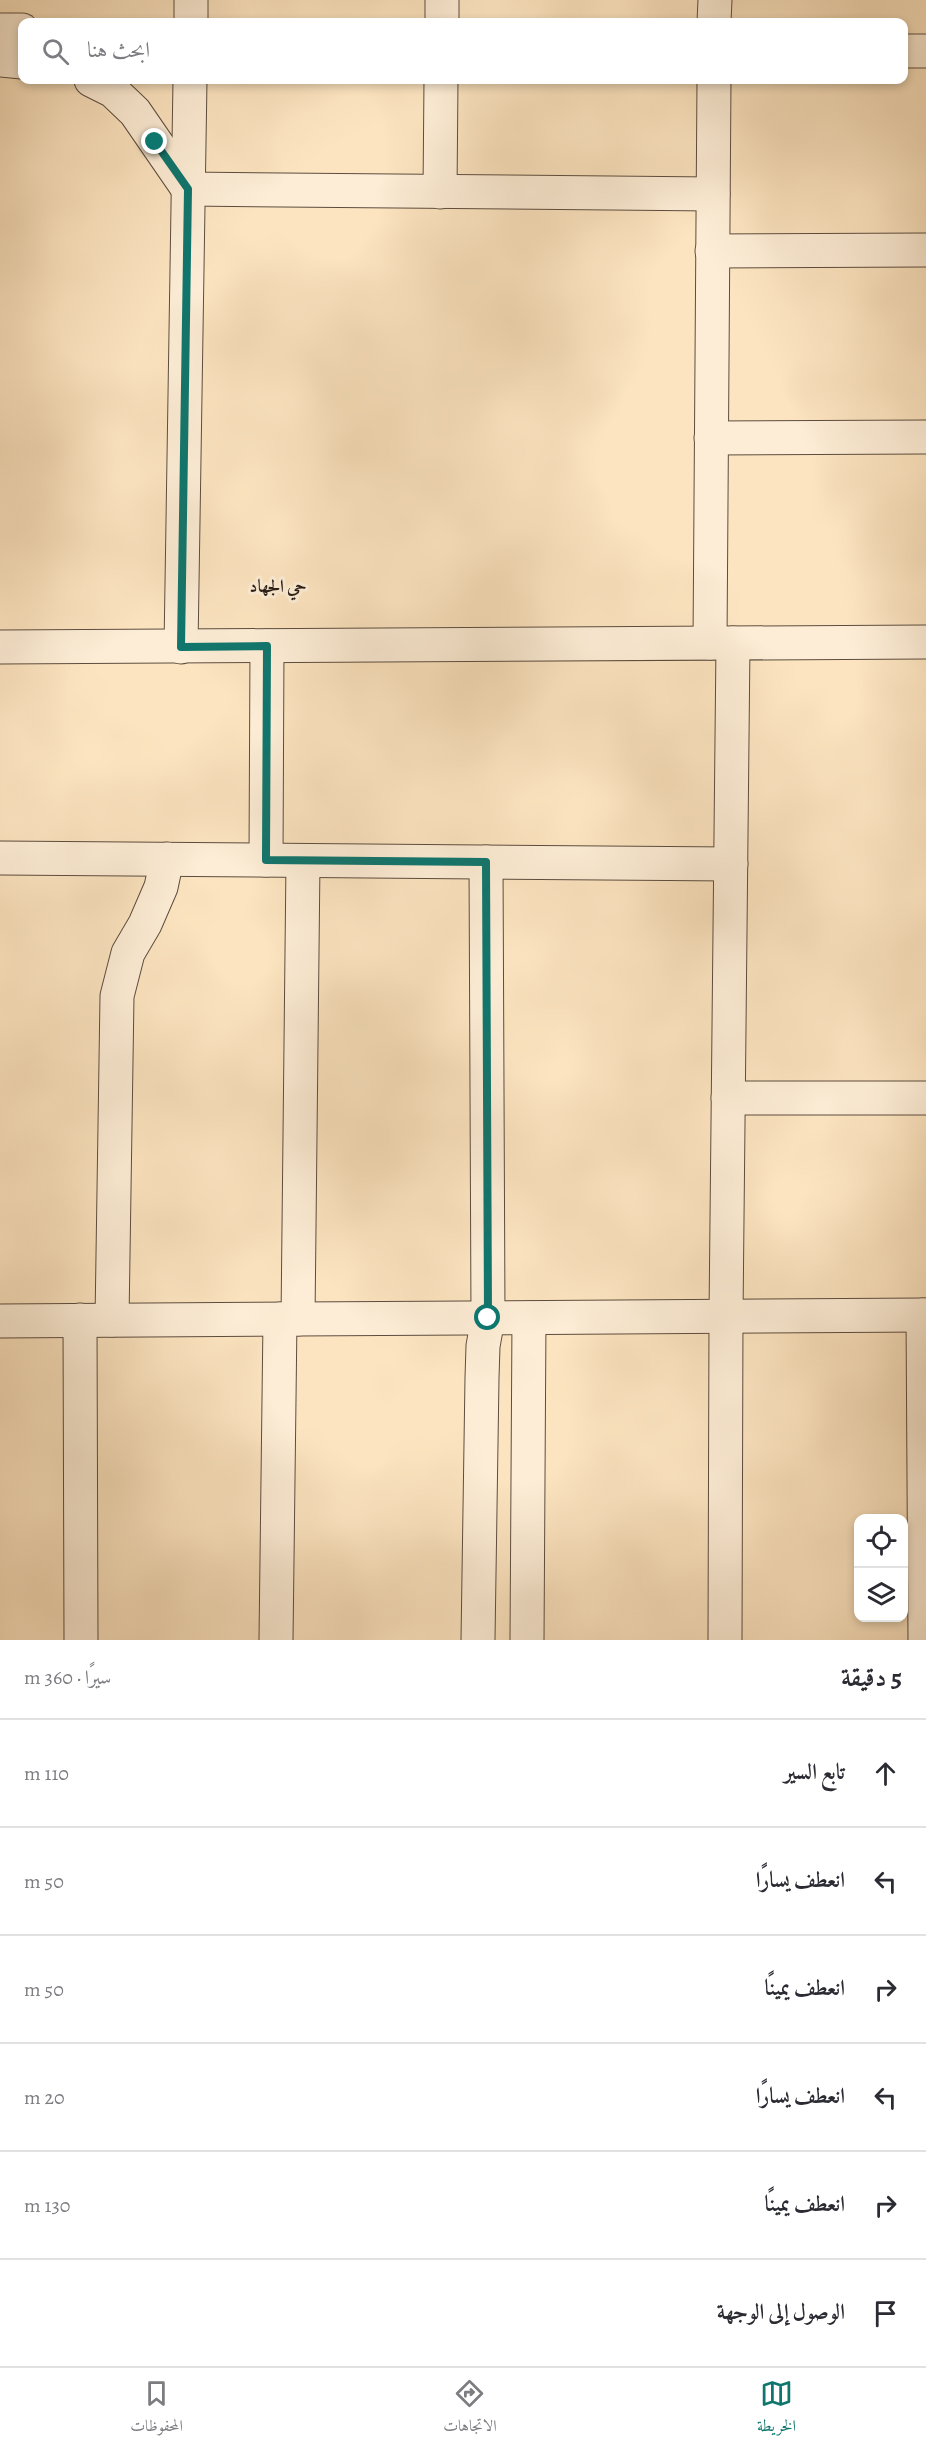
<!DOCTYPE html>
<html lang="ar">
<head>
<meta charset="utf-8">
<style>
  body { margin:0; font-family:Alegreya,Amiri,serif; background:#f2f2f3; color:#2b2b33; direction:rtl }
  .controls { position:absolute; right:18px; bottom:18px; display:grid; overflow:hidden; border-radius:12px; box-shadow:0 3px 9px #0003 }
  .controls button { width:54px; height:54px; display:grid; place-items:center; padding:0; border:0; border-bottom:2px solid #e1e1e2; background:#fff; color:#2b2b33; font:30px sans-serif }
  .stop { position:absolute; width:18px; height:18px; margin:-14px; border:4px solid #0f766e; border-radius:50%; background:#fff }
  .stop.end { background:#0f766e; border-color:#fff; box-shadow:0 2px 6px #0008 }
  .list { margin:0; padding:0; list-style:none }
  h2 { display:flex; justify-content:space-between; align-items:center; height:78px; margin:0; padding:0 24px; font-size:26px }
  h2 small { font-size:20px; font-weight:400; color:#7c7c81 }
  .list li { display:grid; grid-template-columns:39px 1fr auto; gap:18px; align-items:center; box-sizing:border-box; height:108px; padding:0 24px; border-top:2px solid #e1e1e2 }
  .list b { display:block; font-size:22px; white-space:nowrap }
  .list em { font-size:20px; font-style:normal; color:#7c7c81 }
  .icon { flex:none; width:33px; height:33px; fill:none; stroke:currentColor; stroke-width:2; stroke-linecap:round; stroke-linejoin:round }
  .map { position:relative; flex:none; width:926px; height:1640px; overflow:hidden; direction:ltr }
  .search { position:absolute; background:#fff; box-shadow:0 3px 9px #0003; left:18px; right:18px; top:18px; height:66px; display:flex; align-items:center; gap:15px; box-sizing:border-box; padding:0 21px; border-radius:12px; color:#7c7c81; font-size:22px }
  .sheet { height:726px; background:#fff }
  nav { display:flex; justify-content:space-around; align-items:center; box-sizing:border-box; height:84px; border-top:2px solid #e1e1e2; background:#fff; font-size:16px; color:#7c7c81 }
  nav a { display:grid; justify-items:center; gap:3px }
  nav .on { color:#0f766e }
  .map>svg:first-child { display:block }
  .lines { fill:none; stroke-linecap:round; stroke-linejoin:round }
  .minor-casing { stroke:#5c4d3f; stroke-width:35 }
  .minor { stroke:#fdedd6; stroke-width:33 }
  .route { stroke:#0f766e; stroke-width:8 }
  .labels { text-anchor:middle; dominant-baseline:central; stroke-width:6; stroke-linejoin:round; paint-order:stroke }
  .neighbourhood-label { font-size:18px; font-weight:bold; fill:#271b14; stroke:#fdedd6 }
</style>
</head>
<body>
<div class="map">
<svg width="926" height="1640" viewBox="0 0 926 1640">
  <rect width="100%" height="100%" fill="#fce4c0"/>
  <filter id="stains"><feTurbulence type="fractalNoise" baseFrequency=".00333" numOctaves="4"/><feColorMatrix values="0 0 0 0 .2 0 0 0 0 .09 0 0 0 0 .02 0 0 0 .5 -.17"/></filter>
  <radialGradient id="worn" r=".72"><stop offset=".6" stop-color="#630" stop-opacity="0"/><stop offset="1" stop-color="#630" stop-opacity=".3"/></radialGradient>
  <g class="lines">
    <defs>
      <g id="minor">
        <path d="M191,22V0"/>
        <path d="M442,22V0"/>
        <path d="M714,22L715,0"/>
        <path d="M0,30H22"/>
        <path d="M904,51H926"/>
        <path d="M0,60L22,62"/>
        <path d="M91,80L113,91L135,112L188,189L713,194"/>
        <path d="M440,192L441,80"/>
        <path d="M712,251L926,250"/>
        <path d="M711,438L926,437"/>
        <path d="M710,643L714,80"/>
        <path d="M0,647L926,642"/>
        <path d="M181,647L190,80"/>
        <path d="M0,858L731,864"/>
        <path d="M266,860L267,646"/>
        <path d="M728,1098H926"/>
        <path d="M923,1315L925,1640"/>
        <path d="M298,1319L303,861"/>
        <path d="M80,1320L81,1640"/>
        <path d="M112,1320L117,996L128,953L145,924L161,887L167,859"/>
        <path d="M0,1321L926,1315"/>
        <path d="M276,1640L280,1319"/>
        <path d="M478,1640L482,1378L483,1346L488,1318L486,862"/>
        <path d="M527,1640L529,1318"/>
        <path d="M725,1640L726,1316L733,643"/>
      </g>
    </defs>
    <use href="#minor" class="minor-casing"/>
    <use href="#minor" class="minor"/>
  </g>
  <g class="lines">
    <path class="route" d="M155,142L188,189L181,647L267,646L266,860L486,862L488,1318"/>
  </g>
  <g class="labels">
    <g class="neighbourhood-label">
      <text x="278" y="586">حي الجهاد</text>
    </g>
  </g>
  <rect width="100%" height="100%" filter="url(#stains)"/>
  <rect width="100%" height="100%" fill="url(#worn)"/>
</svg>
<div class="controls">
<button><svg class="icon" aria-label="locate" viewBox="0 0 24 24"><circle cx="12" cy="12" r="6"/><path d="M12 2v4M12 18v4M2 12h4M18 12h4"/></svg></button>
<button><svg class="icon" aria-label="layers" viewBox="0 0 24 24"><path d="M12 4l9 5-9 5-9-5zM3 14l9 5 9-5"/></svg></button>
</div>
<div class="stop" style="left:488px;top:1318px"></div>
<div class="stop end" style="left:155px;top:142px"></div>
<div class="search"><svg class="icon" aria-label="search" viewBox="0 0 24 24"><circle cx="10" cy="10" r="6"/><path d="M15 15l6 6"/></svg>ابحث هنا</div>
</div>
<section class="sheet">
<h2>5 دقيقة<small>سيرًا · 360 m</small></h2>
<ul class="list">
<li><svg class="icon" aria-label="ahead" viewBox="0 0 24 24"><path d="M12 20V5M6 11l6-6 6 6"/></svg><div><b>تابع السير</b></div><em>110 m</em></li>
<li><svg class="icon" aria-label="left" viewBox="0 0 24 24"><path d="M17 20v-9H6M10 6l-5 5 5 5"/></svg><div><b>انعطف يسارًا</b></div><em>50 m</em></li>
<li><svg class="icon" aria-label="right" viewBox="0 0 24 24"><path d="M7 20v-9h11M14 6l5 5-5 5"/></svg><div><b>انعطف يمينًا</b></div><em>50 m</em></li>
<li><svg class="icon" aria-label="left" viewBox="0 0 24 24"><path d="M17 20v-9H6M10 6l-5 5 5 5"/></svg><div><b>انعطف يسارًا</b></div><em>20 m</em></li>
<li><svg class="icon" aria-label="right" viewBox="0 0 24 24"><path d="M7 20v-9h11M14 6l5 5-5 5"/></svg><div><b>انعطف يمينًا</b></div><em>130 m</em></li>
<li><svg class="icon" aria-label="arrive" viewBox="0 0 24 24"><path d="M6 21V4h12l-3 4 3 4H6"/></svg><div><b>الوصول إلى الوجهة</b></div></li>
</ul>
</section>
<nav>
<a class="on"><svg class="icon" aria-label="map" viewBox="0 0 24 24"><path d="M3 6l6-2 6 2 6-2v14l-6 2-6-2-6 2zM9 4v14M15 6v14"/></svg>الخريطة</a>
<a><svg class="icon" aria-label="directions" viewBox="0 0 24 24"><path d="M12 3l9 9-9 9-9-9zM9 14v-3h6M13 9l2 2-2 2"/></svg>الاتجاهات</a>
<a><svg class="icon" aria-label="saved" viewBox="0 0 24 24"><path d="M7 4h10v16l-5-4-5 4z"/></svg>المحفوظات</a>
</nav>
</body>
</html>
